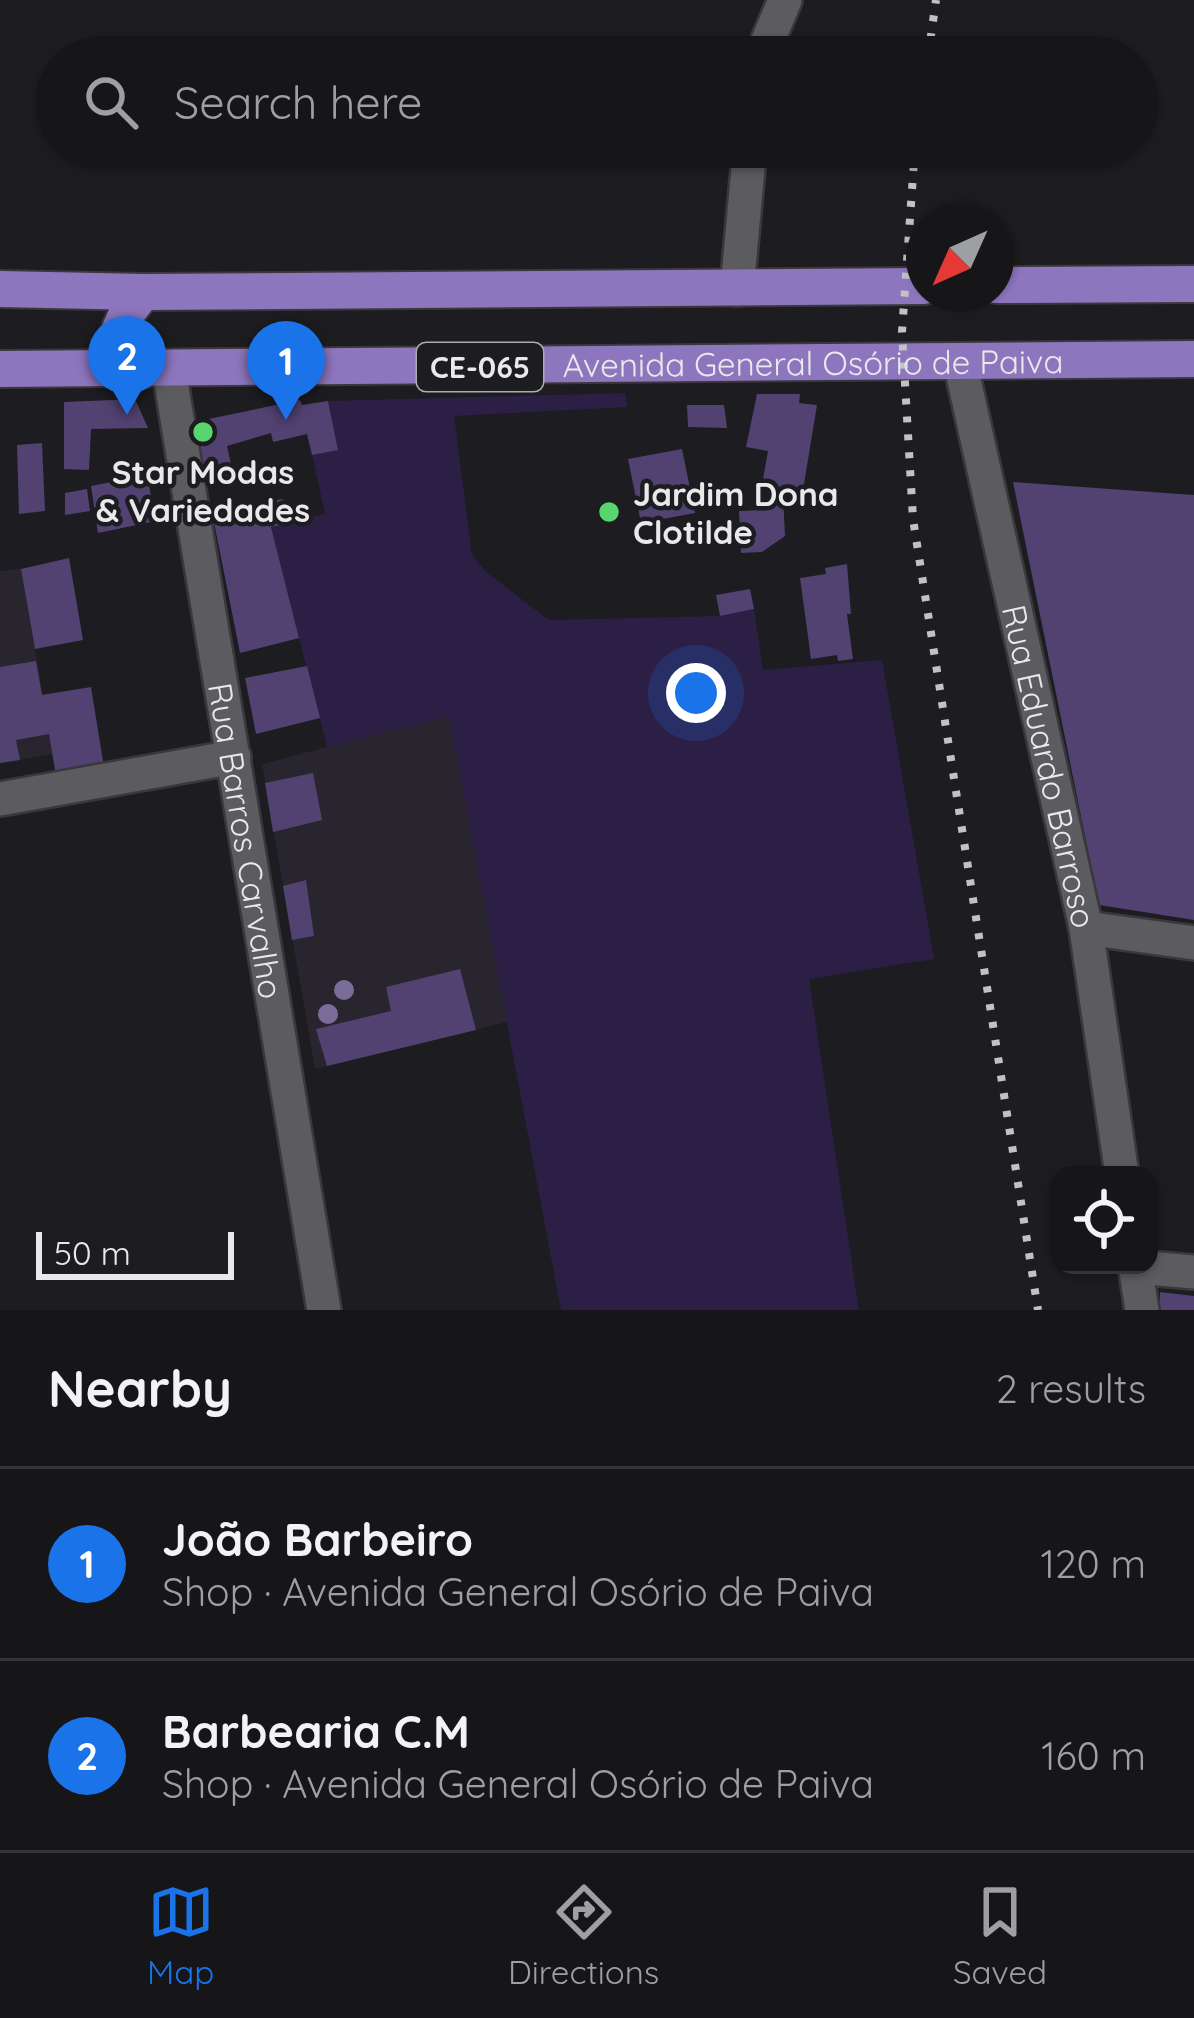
<!DOCTYPE html>
<html lang="en">
<head>
<meta charset="utf-8">
<style>
  body { margin:0; font-family:Quicksand,sans-serif; background:#1f1e21; color:#f1f3f6 }
  .controls { position:absolute; right:36px; bottom:36px; display:grid; overflow:hidden; border-radius:24px; box-shadow:0 3px 9px #0004 }
  .controls button { width:108px; height:108px; display:grid; place-items:center; padding:0; border:0; border-bottom:3px solid #353437; background:#161518; color:#f1f3f6; font:60px sans-serif }
  .compass { position:absolute; left:906px; top:204px; width:108px; height:108px; border-radius:50%; background:#161518; box-shadow:0 3px 9px #0004; rotate:225deg }
  .scale { position:absolute; left:36px; bottom:30px; width:198px; box-sizing:border-box; padding-left:12px; border:6px solid #e9e8eb; border-top:0; font-size:33px; line-height:42px; white-space:nowrap; color:#e9e8eb; -webkit-text-stroke:9px #1d1c20; paint-order:stroke }
  .you { position:absolute; left:696px; top:693px; width:42px; height:42px; margin:-30px; border:9px solid #fff; border-radius:50%; background:#1a73e8; box-shadow:0 0 0 18px #1a73e833 }
  .badge { display:grid; place-items:center; width:78px; height:78px; border-radius:50%; background:#1a73e8; color:#fff; font-size:39px; font-weight:700 }
  .pin { position:absolute; translate:-50% -99px; filter:drop-shadow(0 3px 6px #0008) }
  .pin::after { content:''; position:absolute; top:63px; width:42px; height:36px; background:inherit; clip-path:polygon(0 0,100% 0,50% 100%) }
  .list { margin:0; padding:0; list-style:none }
  h2 { display:flex; justify-content:space-between; align-items:center; height:156px; margin:0; padding:0 48px; font-size:51px }
  h2 small { font-size:39px; font-weight:400; color:#9e9fa2 }
  .list li { display:grid; grid-template-columns:78px 1fr auto; gap:36px; align-items:center; box-sizing:border-box; height:192px; padding:0 48px; border-top:3px solid #353437 }
  .list b { display:block; font-size:45px; white-space:nowrap }
  .list p { margin:0; font-size:39px; white-space:nowrap; color:#9e9fa2 }
  .list em { font-size:39px; font-style:normal; color:#9e9fa2 }
  .icon { flex:none; width:66px; height:66px; fill:none; stroke:currentColor; stroke-width:2; stroke-linecap:round; stroke-linejoin:round }
  .map { position:relative; flex:none; width:1194px; height:1310px; overflow:hidden }
  .search { position:absolute; background:#161518; box-shadow:0 3px 9px #0004; left:36px; right:36px; top:36px; height:132px; display:flex; align-items:center; gap:30px; box-sizing:border-box; padding:0 42px; border-radius:66px; color:#9e9fa2; font-size:45px }
  .sheet { height:540px; background:#161518 }
  nav { display:flex; justify-content:space-around; align-items:center; box-sizing:border-box; height:168px; border-top:3px solid #353437; background:#161518; font-size:33px; color:#9e9fa2 }
  nav a { display:grid; justify-items:center; gap:6px }
  nav .on { color:#1a73e8 }
  .map>svg:first-child { display:block }
  .built { fill:#28252e }
  .green { fill:#2c1f46 }
  .building { fill:#514272 }
  .lines { fill:none; stroke-linecap:round; stroke-linejoin:round }
  .minor-casing { stroke:#3a383c; stroke-width:38 }
  .major-casing { stroke:#3a383c; stroke-width:40 }
  .minor { stroke:#5c5b5f; stroke-width:33 }
  .major { stroke:#8d76be; stroke-width:36 }
  .rail { stroke:#c2c1c5; stroke-width:8; stroke-dasharray:6 12; stroke-linecap:butt }
  .tree { fill:#7a6d9a }
  .poi-dot { fill:#59d56f; stroke:#1d1c20; stroke-width:4.5 }
  .labels { text-anchor:middle; dominant-baseline:central; stroke-width:9; stroke-linejoin:round; paint-order:stroke }
  .shield { fill:#1d1c20; stroke:#acabae; stroke-width:3 }
  .shield-label { font-size:30px; font-weight:bold; fill:#e9e8eb }
  .street-label { font-size:33px; fill:#e9e8eb; stroke:#1d1c20 }
  .poi-label { font-size:33px; font-weight:bold; fill:#e9e8eb; stroke:#1d1c20 }
</style>
</head>
<body>
<div class="map">
<svg width="1194" height="1310" viewBox="0 0 1194 1310">
  <rect width="100%" height="100%" fill="#1d1c20"/>
  <g class="built">
    <path d="M21,569L53,754L0,763V571Z"/>
    <path d="M449,715L507,1022L315,1069L262,764Z"/>
  </g>
  <path class="green" d="M625,393L627,407L454,416L472,555L486,572L549,620L720,616L754,609L763,670L882,660L934,959L809,979L859,1310H561L449,716L327,747L271,527L325,514L312,455L338,449L328,401Z"/>
  <g class="building">
    <path d="M757,394H800L799,403L817,405L803,490L762,485L768,451L746,447Z"/>
    <path d="M135,399L148,428L91,429L89,470L64,469V402Z"/>
    <path d="M300,400L302,405L328,401L338,450L312,455L307,434L273,442L271,433L227,446L234,478L206,482L194,422Z"/>
    <path d="M687,405H724L727,428L688,427Z"/>
    <path d="M42,443L45,511L19,514L17,445Z"/>
    <path d="M682,449L695,513L641,523L628,459Z"/>
    <path d="M147,475L156,521L98,533L91,486Z"/>
    <path d="M1013,482L1194,495V920L1099,905Z"/>
    <path d="M87,489L90,511L65,515V493Z"/>
    <path d="M768,492L783,494L785,536L762,552L741,553L739,511L767,510Z"/>
    <path d="M283,499L289,523L271,527L299,638L240,653L212,512Z"/>
    <path d="M69,558L83,640L35,649L21,569Z"/>
    <path d="M847,564L851,614H847L853,659L838,661L837,655L811,659L800,578L826,574L825,568Z"/>
    <path d="M750,589L754,609L720,616L716,595Z"/>
    <path d="M36,661L42,695L91,687L104,767L56,776L49,734L16,740L20,760L0,763V667Z"/>
    <path d="M307,666L320,718L256,734L245,678Z"/>
    <path d="M313,773L322,820L273,832L265,783Z"/>
    <path d="M306,880L314,936L292,940L283,886Z"/>
    <path d="M460,969L476,1030L327,1066L316,1029L391,1011L386,987Z"/>
    <path d="M1160,1292L1194,1296V1310H1160Z"/>
  </g>
  <g class="lines">
    <defs>
      <g id="minor">
        <path d="M761,57L785,0"/>
        <path d="M737,289L750,147"/>
        <path id="s1" d="M960,362L1086,928L1122,1175"/>
        <path id="s2" d="M169,370L324,1310"/>
        <path d="M0,799L234,757"/>
        <path d="M1086,928L1194,943"/>
        <path d="M1135,1265L1142,1310"/>
        <path d="M1136,1267L1194,1272"/>
      </g>
      <g id="major">
        <path d="M996,285L1194,284"/>
        <path d="M0,289L143,292L924,286"/>
        <path id="s3" d="M0,369L1194,359"/>
        <path d="M143,370L129,359L120,329L128,311L143,292"/>
      </g>
    </defs>
    <use href="#minor" class="minor-casing"/>
    <use href="#major" class="major-casing"/>
    <use href="#minor" class="minor"/>
    <use href="#major" class="major"/>
    <g class="rail">
      <path d="M928,57L936,0"/>
      <path d="M915,147L902,332L913,519L1038,1310"/>
    </g>
  </g>
  <g class="tree">
    <circle cx="344" cy="990" r="10"/>
    <circle cx="328" cy="1014" r="10"/>
  </g>
  <g class="poi-dot">
    <circle cx="203" cy="432" r="12"/>
    <circle cx="609" cy="512" r="12"/>
  </g>
  <g class="labels">
    <rect class="shield" x="417" y="343" width="126" height="48" rx="9"/>
    <g class="shield-label">
      <text x="480" y="367">CE-065</text>
    </g>
    <g class="street-label">
      <text stroke="none"><textPath href="#s3" startOffset="813">Avenida General Osório de Paiva</textPath></text>
      <text stroke="none"><textPath href="#s1" startOffset="414">Rua Eduardo Barroso</textPath></text>
      <text stroke="none"><textPath href="#s2" startOffset="477">Rua Barros Carvalho</textPath></text>
    </g>
    <g class="poi-label">
      <text x="203" y="471">Star Modas<tspan x="203" dy="38">&amp; Variedades</tspan></text>
      <text x="633" y="493" text-anchor="start">Jardim Dona<tspan x="633" dy="38">Clotilde</tspan></text>
    </g>
  </g>
</svg>
<div class="controls">
<button><svg class="icon" aria-label="locate" viewBox="0 0 24 24"><circle cx="12" cy="12" r="6"/><path d="M12 2v4M12 18v4M2 12h4M18 12h4"/></svg></button>
</div>
<svg class="compass" viewBox="-18 -18 36 36"><path d="M0-13l5 13h-10z" fill="#e53935"/><path d="M0 13l5-13h-10z" fill="#9e9fa2"/></svg>
<div class="scale">50 m</div>
<div class="you"></div>
<div class="pin badge" style="left:286px;top:420px">1</div>
<div class="pin badge" style="left:127px;top:415px">2</div>
<div class="search"><svg class="icon" aria-label="search" viewBox="0 0 24 24"><circle cx="10" cy="10" r="6"/><path d="M15 15l6 6"/></svg>Search here</div>
</div>
<section class="sheet">
<h2>Nearby<small>2 results</small></h2>
<ul class="list">
<li><span class="badge">1</span><div><b>João Barbeiro</b><p>Shop · Avenida General Osório de Paiva</p></div><em>120 m</em></li>
<li><span class="badge">2</span><div><b>Barbearia C.M</b><p>Shop · Avenida General Osório de Paiva</p></div><em>160 m</em></li>
</ul>
</section>
<nav>
<a class="on"><svg class="icon" aria-label="map" viewBox="0 0 24 24"><path d="M3 6l6-2 6 2 6-2v14l-6 2-6-2-6 2zM9 4v14M15 6v14"/></svg>Map</a>
<a><svg class="icon" aria-label="directions" viewBox="0 0 24 24"><path d="M12 3l9 9-9 9-9-9zM9 14v-3h6M13 9l2 2-2 2"/></svg>Directions</a>
<a><svg class="icon" aria-label="saved" viewBox="0 0 24 24"><path d="M7 4h10v16l-5-4-5 4z"/></svg>Saved</a>
</nav>
</body>
</html>
